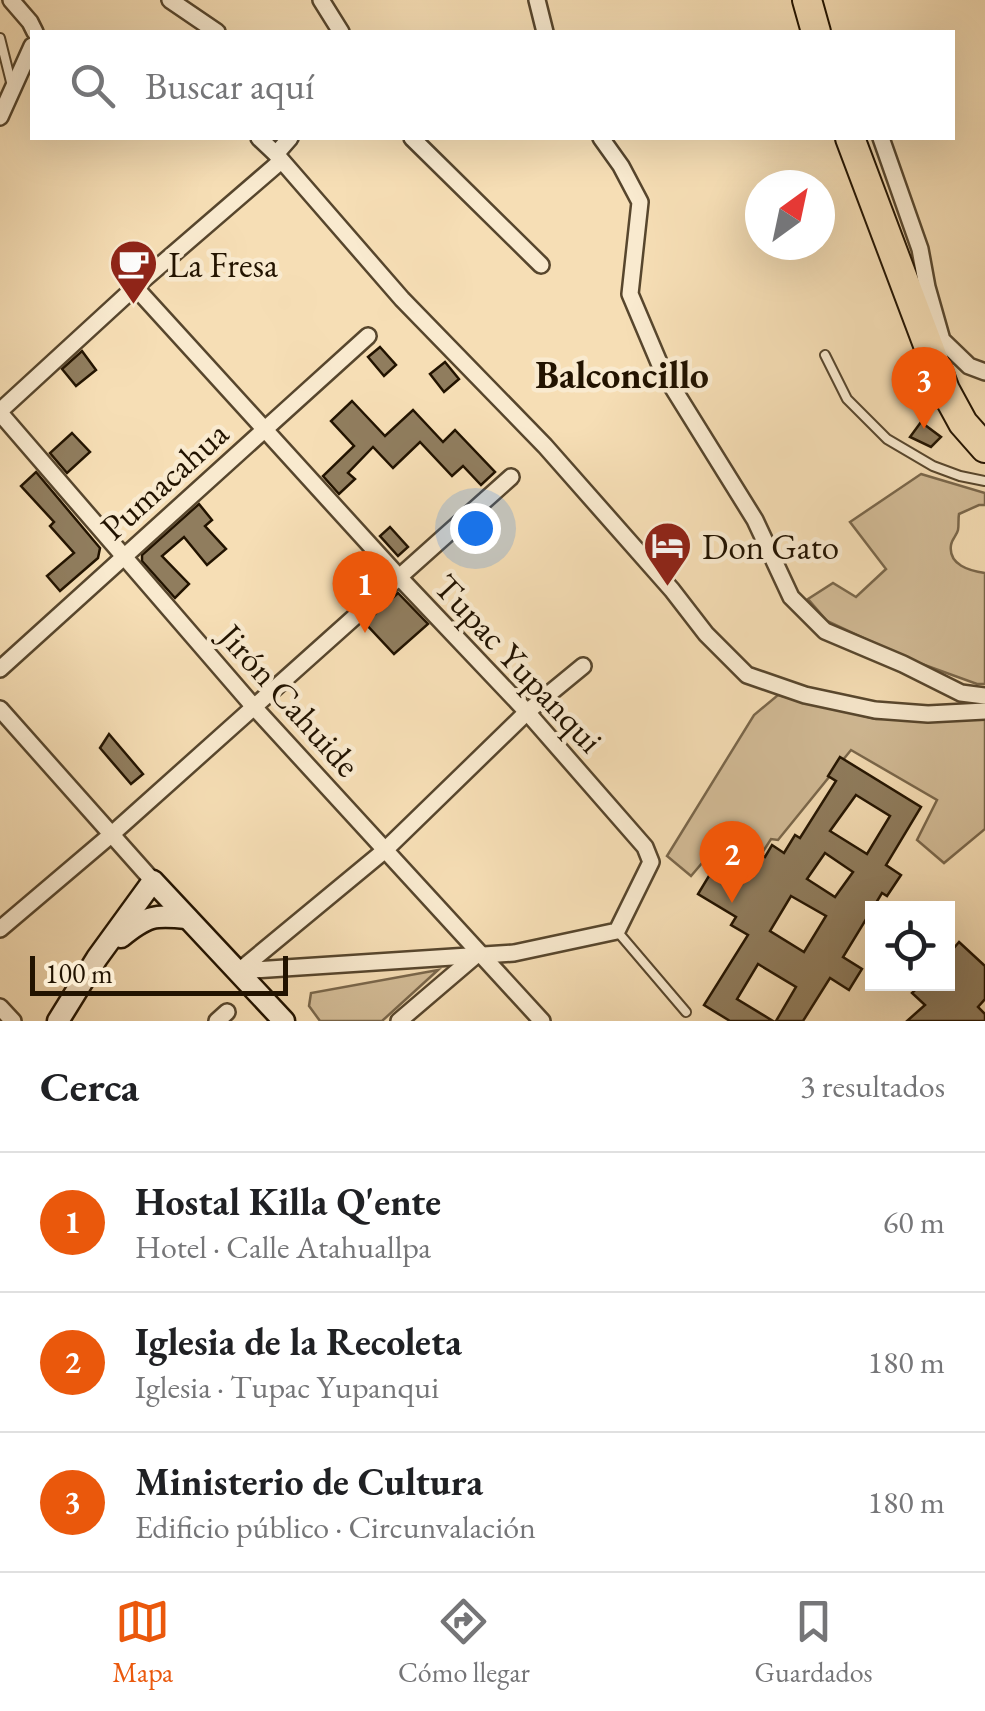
<!DOCTYPE html>
<html lang="es">
<head>
<meta charset="utf-8">
<style>
  body { margin:0; font-family:"EB Garamond",serif; background:#f2f2f2; color:#202124 }
  .controls { position:absolute; right:30px; bottom:30px; display:grid; overflow:hidden; border-radius:0px; box-shadow:0 10px 40px #0002 }
  .controls button { width:90px; height:90px; display:grid; place-items:center; padding:0; border:0; border-bottom:2px solid #e0e0e0; background:#fff; color:#202124; font:50px sans-serif }
  .compass { position:absolute; left:745px; top:170px; width:90px; height:90px; border-radius:50%; background:#fff; box-shadow:0 10px 40px #0002; rotate:33deg }
  .scale { position:absolute; left:30px; bottom:25px; width:258px; box-sizing:border-box; padding-left:10px; border:5px solid #221300; border-top:0; font-size:28px; line-height:35px; white-space:nowrap; color:#221300; -webkit-text-stroke:8px #f9eacf; paint-order:stroke }
  .you { position:absolute; left:475px; top:528px; width:35px; height:35px; margin:-25px; border:8px solid #fff; border-radius:50%; background:#1a73e8; box-shadow:0 0 0 15px #1a73e833 }
  .badge { display:grid; place-items:center; width:65px; height:65px; border-radius:50%; background:#ea580c; color:#fff; font-size:32px; font-weight:700 }
  .pin { position:absolute; translate:-50% -82px; filter:drop-shadow(0 2px 5px #0008) }
  .pin::after { content:''; position:absolute; top:52px; width:35px; height:30px; background:inherit; clip-path:polygon(0 0,100% 0,50% 100%) }
  .list { margin:0; padding:0; list-style:none }
  h2 { display:flex; justify-content:space-between; align-items:center; height:130px; margin:0; padding:0 40px; font-size:42px }
  h2 small { font-size:32px; font-weight:400; color:#757577 }
  .list li { display:grid; grid-template-columns:65px 1fr auto; gap:30px; align-items:center; box-sizing:border-box; height:140px; padding:0 40px; border-top:2px solid #e0e0e0 }
  .list b { display:block; font-size:38px; white-space:nowrap }
  .list p { margin:0; font-size:32px; white-space:nowrap; color:#757577 }
  .list em { font-size:32px; font-style:normal; color:#757577 }
  .icon { flex:none; width:55px; height:55px; fill:none; stroke:currentColor; stroke-width:2; stroke-linecap:round; stroke-linejoin:round }
  .map { position:relative; flex:none; width:985px; height:1021px; overflow:hidden }
  .search { position:absolute; background:#fff; box-shadow:0 10px 40px #0002; left:30px; right:30px; top:30px; height:110px; display:flex; align-items:center; gap:25px; box-sizing:border-box; padding:0 35px; border-radius:0px; color:#757577; font-size:38px }
  .sheet { height:550px; background:#fff }
  nav { display:flex; justify-content:space-around; align-items:center; box-sizing:border-box; height:140px; border-top:2px solid #e0e0e0; background:#fff; font-size:28px; color:#757577 }
  nav a { display:grid; justify-items:center; gap:5px }
  nav .on { color:#ea580c }
  .map>svg:first-child { display:block }
  .green { fill:#d2bb96; stroke:#7a674b; stroke-width:2.5 }
  .building { fill:#907d5e; stroke:#221300; stroke-width:2.5; fill-rule:evenodd }
  .lines { fill:none; stroke-linecap:round; stroke-linejoin:round }
  .lane-casing { stroke:#57462d; stroke-width:12 }
  .street-casing { stroke:#57462d; stroke-width:20 }
  .secondary-casing { stroke:#221300; stroke-width:25 }
  .highway-casing { stroke:#221300; stroke-width:32 }
  .lane { stroke:#f9eacf; stroke-width:8 }
  .street { stroke:#f9eacf; stroke-width:15 }
  .secondary { stroke:#f9eacf; stroke-width:20 }
  .highway { stroke:#f6deb5; stroke-width:28 }
  .labels { text-anchor:middle; dominant-baseline:central; stroke-width:9; stroke-linejoin:round; paint-order:stroke }
  .poi-label { font-size:35px; fill:#221300; stroke:#f9eacf; text-anchor:start }
  .street-label { font-size:35px; fill:#221300; stroke:#f9eacf }
  .neighbourhood-label { font-size:38px; font-weight:bold; fill:#221300; stroke:#f9eacf }
</style>
</head>
<body>
<div class="map">
<svg width="985" height="1021" viewBox="0 0 985 1021">
  <rect width="100%" height="100%" fill="#f6deb5"/>
  <filter id="stains"><feTurbulence type="fractalNoise" baseFrequency=".002" numOctaves="4"/><feColorMatrix values="0 0 0 0 .2 0 0 0 0 .09 0 0 0 0 .02 0 0 0 .5 -.17"/></filter>
  <radialGradient id="worn" r=".72"><stop offset=".6" stop-color="#630" stop-opacity="0"/><stop offset="1" stop-color="#630" stop-opacity=".3"/></radialGradient>
  <g class="green">
    <path d="M921,474L985,493V505H979L959,514C958,519 959,525 958,530C957,535 952,539 951,545C948,565 970,571 985,573V684H977L908,659L827,621L808,599L833,583L856,597L886,569L850,522Z"/>
    <path d="M778,695L876,719L985,716V829L944,863L917,840L937,800L851,750L778,840L771,839L764,850L745,838L731,857L714,849L691,876L667,856L754,715Z"/>
    <path d="M438,970L382,1021H320L309,1006L311,993Z"/>
  </g>
  <g class="building">
    <path d="M380,347L396,365L384,376L368,357Z"/>
    <path d="M82,351L96,370L76,386L62,369Z"/>
    <path d="M445,362L459,379L444,392L430,374Z"/>
    <path d="M352,401L385,436L413,410L443,442L455,430L495,472L481,485L463,466L452,476L420,442L393,468L373,447L348,473L355,479L339,494L323,476L354,446L331,421Z"/>
    <path d="M921,422L941,437L931,447L910,437Z"/>
    <path d="M72,433L90,452L67,473L50,453Z"/>
    <path d="M36,472L100,548L98,558L60,591L47,576L74,553L50,526L54,522L21,486Z"/>
    <path d="M199,504L212,520L205,526L226,549L207,565L184,537L162,556L189,584L175,598L142,561V555Z"/>
    <path d="M390,527L408,547L398,556L380,536Z"/>
    <path d="M398,593L428,624L394,654L365,623Z"/>
    <path d="M109,734L143,774L131,784L100,748Z"/>
    <path d="M840,757L921,807L886,865L901,875L887,896L882,893L843,957L862,969L849,990L830,978L803,1021H776L796,987L758,964L737,999L773,1021H730L704,1005L748,935L731,925L736,917L698,894L721,856L734,864L746,845L765,857L772,845L784,853L795,835L800,838L836,781L828,776ZM856,795L890,816L867,854L830,831ZM825,853L853,872L835,897L807,879ZM791,896L826,916L804,952L770,931Z"/>
    <path d="M959,942L985,966V999L978,1007L985,1014V1021H907L925,1005L912,993L921,984H948V955Z"/>
  </g>
  <g class="lines">
    <defs>
      <g id="lane">
        <path d="M0,38L12,86"/>
        <path d="M825,355L847,399L887,439L933,466L960,476L985,481"/>
        <path d="M617,931L686,1012"/>
      </g>
      <g id="street">
        <path d="M11,0L30,22L35,32"/>
        <path d="M170,0L217,32"/>
        <path d="M321,0L341,32"/>
        <path d="M537,0L545,32"/>
        <path d="M0,117L32,46"/>
        <path d="M259,138L276,154L402,299L545,446L672,590L706,634L747,675L805,695L875,710L928,714L985,711"/>
        <path d="M412,138L541,265"/>
        <path d="M601,138L621,166L640,202L630,294L663,372L755,520L791,597L825,631L903,664L961,693L985,696"/>
        <path d="M881,138L920,249L927,287L942,340L969,366L985,372"/>
        <path d="M276,154L290,138"/>
        <path d="M135,287L399,577L527,712L645,847L651,862L617,931L514,953L239,971"/>
        <path d="M0,411L135,287L281,161"/>
        <path d="M0,413L254,707L542,1021"/>
        <path d="M0,669L368,336"/>
        <path d="M0,709L153,881"/>
        <path d="M0,929L112,834L511,477"/>
        <path d="M239,971L384,851L527,712L583,666"/>
        <path d="M0,1007L13,1021"/>
        <path d="M217,1021L227,1012"/>
        <path d="M399,1021L474,957"/>
      </g>
      <g id="secondary">
        <path d="M121,937C148,915 154,915 187,918"/>
        <path d="M58,1021L97,958L153,881L284,1021"/>
      </g>
      <g id="highway">
        <path d="M807,0L816,32"/>
        <path d="M850,138L945,390L963,423L985,448"/>
      </g>
    </defs>
    <use href="#lane" class="lane-casing"/>
    <use href="#street" class="street-casing"/>
    <use href="#secondary" class="secondary-casing"/>
    <use href="#highway" class="highway-casing"/>
    <use href="#lane" class="lane"/>
    <use href="#street" class="street"/>
    <use href="#secondary" class="secondary"/>
    <use href="#highway" class="highway"/>
  </g>
  <defs>
    <symbol id="cafe-pin" viewBox="-11 -11 22 30"><path d="M0 17L-7.5 6A9.5 9.5 0 1 1 7.5 6Z" fill="#8f2418" stroke="#f9eacf"/><path d="M-5.5-4.5H6V0H3Q3 3.5 0 3.5H-2.5Q-5.5 3.5-5.5 0ZM3-3.2v2h1.7v-2ZM-6 4.5H4V6H-6Z" fill="#fff"/></symbol>
    <symbol id="hotel-pin" viewBox="-11 -11 22 30"><path d="M0 17L-7.5 6A9.5 9.5 0 1 1 7.5 6Z" fill="#8f2418" stroke="#f9eacf"/><path d="M-6-4.5h1.5V1H6V5H4.5V3h-9V5H-6ZM-4 0a1.8 1.8 0 1 1 3.6 0ZM.5 0V-2.5h3Q6-2.5 6 0Z" fill="#fff"/></symbol>
  </defs>
  <g fill-rule="evenodd">
    <use href="#cafe-pin" x="106" y="236" width="55" height="75"/>
    <use href="#hotel-pin" x="640" y="518" width="55" height="75"/>
  </g>
  <g class="labels">
    <g class="poi-label">
      <text x="168" y="264">La Fresa</text>
      <text x="702" y="546">Don Gato</text>
    </g>
    <g class="street-label">
      <text transform="translate(164 480) rotate(-42)">Pumacahua</text>
      <text transform="translate(519 663) rotate(47)">Tupac Yupanqui</text>
      <text transform="translate(290 700) rotate(48)">Jirón Cahuide</text>
    </g>
    <g class="neighbourhood-label">
      <text x="622" y="374">Balconcillo</text>
    </g>
  </g>
  <rect width="100%" height="100%" filter="url(#stains)"/>
  <rect width="100%" height="100%" fill="url(#worn)"/>
</svg>
<div class="controls">
<button><svg class="icon" aria-label="locate" viewBox="0 0 24 24"><circle cx="12" cy="12" r="6"/><path d="M12 2v4M12 18v4M2 12h4M18 12h4"/></svg></button>
</div>
<svg class="compass" viewBox="-18 -18 36 36"><path d="M0-13l5 13h-10z" fill="#e53935"/><path d="M0 13l5-13h-10z" fill="#757577"/></svg>
<div class="scale">100 m</div>
<div class="you"></div>
<div class="pin badge" style="left:365px;top:633px">1</div>
<div class="pin badge" style="left:732px;top:903px">2</div>
<div class="pin badge" style="left:924px;top:429px">3</div>
<div class="search"><svg class="icon" aria-label="search" viewBox="0 0 24 24"><circle cx="10" cy="10" r="6"/><path d="M15 15l6 6"/></svg>Buscar aquí</div>
</div>
<section class="sheet">
<h2>Cerca<small>3 resultados</small></h2>
<ul class="list">
<li><span class="badge">1</span><div><b>Hostal Killa Q'ente</b><p>Hotel · Calle Atahuallpa</p></div><em>60 m</em></li>
<li><span class="badge">2</span><div><b>Iglesia de la Recoleta</b><p>Iglesia · Tupac Yupanqui</p></div><em>180 m</em></li>
<li><span class="badge">3</span><div><b>Ministerio de Cultura</b><p>Edificio público · Circunvalación</p></div><em>180 m</em></li>
</ul>
</section>
<nav>
<a class="on"><svg class="icon" aria-label="map" viewBox="0 0 24 24"><path d="M3 6l6-2 6 2 6-2v14l-6 2-6-2-6 2zM9 4v14M15 6v14"/></svg>Mapa</a>
<a><svg class="icon" aria-label="directions" viewBox="0 0 24 24"><path d="M12 3l9 9-9 9-9-9zM9 14v-3h6M13 9l2 2-2 2"/></svg>Cómo llegar</a>
<a><svg class="icon" aria-label="saved" viewBox="0 0 24 24"><path d="M7 4h10v16l-5-4-5 4z"/></svg>Guardados</a>
</nav>
</body>
</html>
